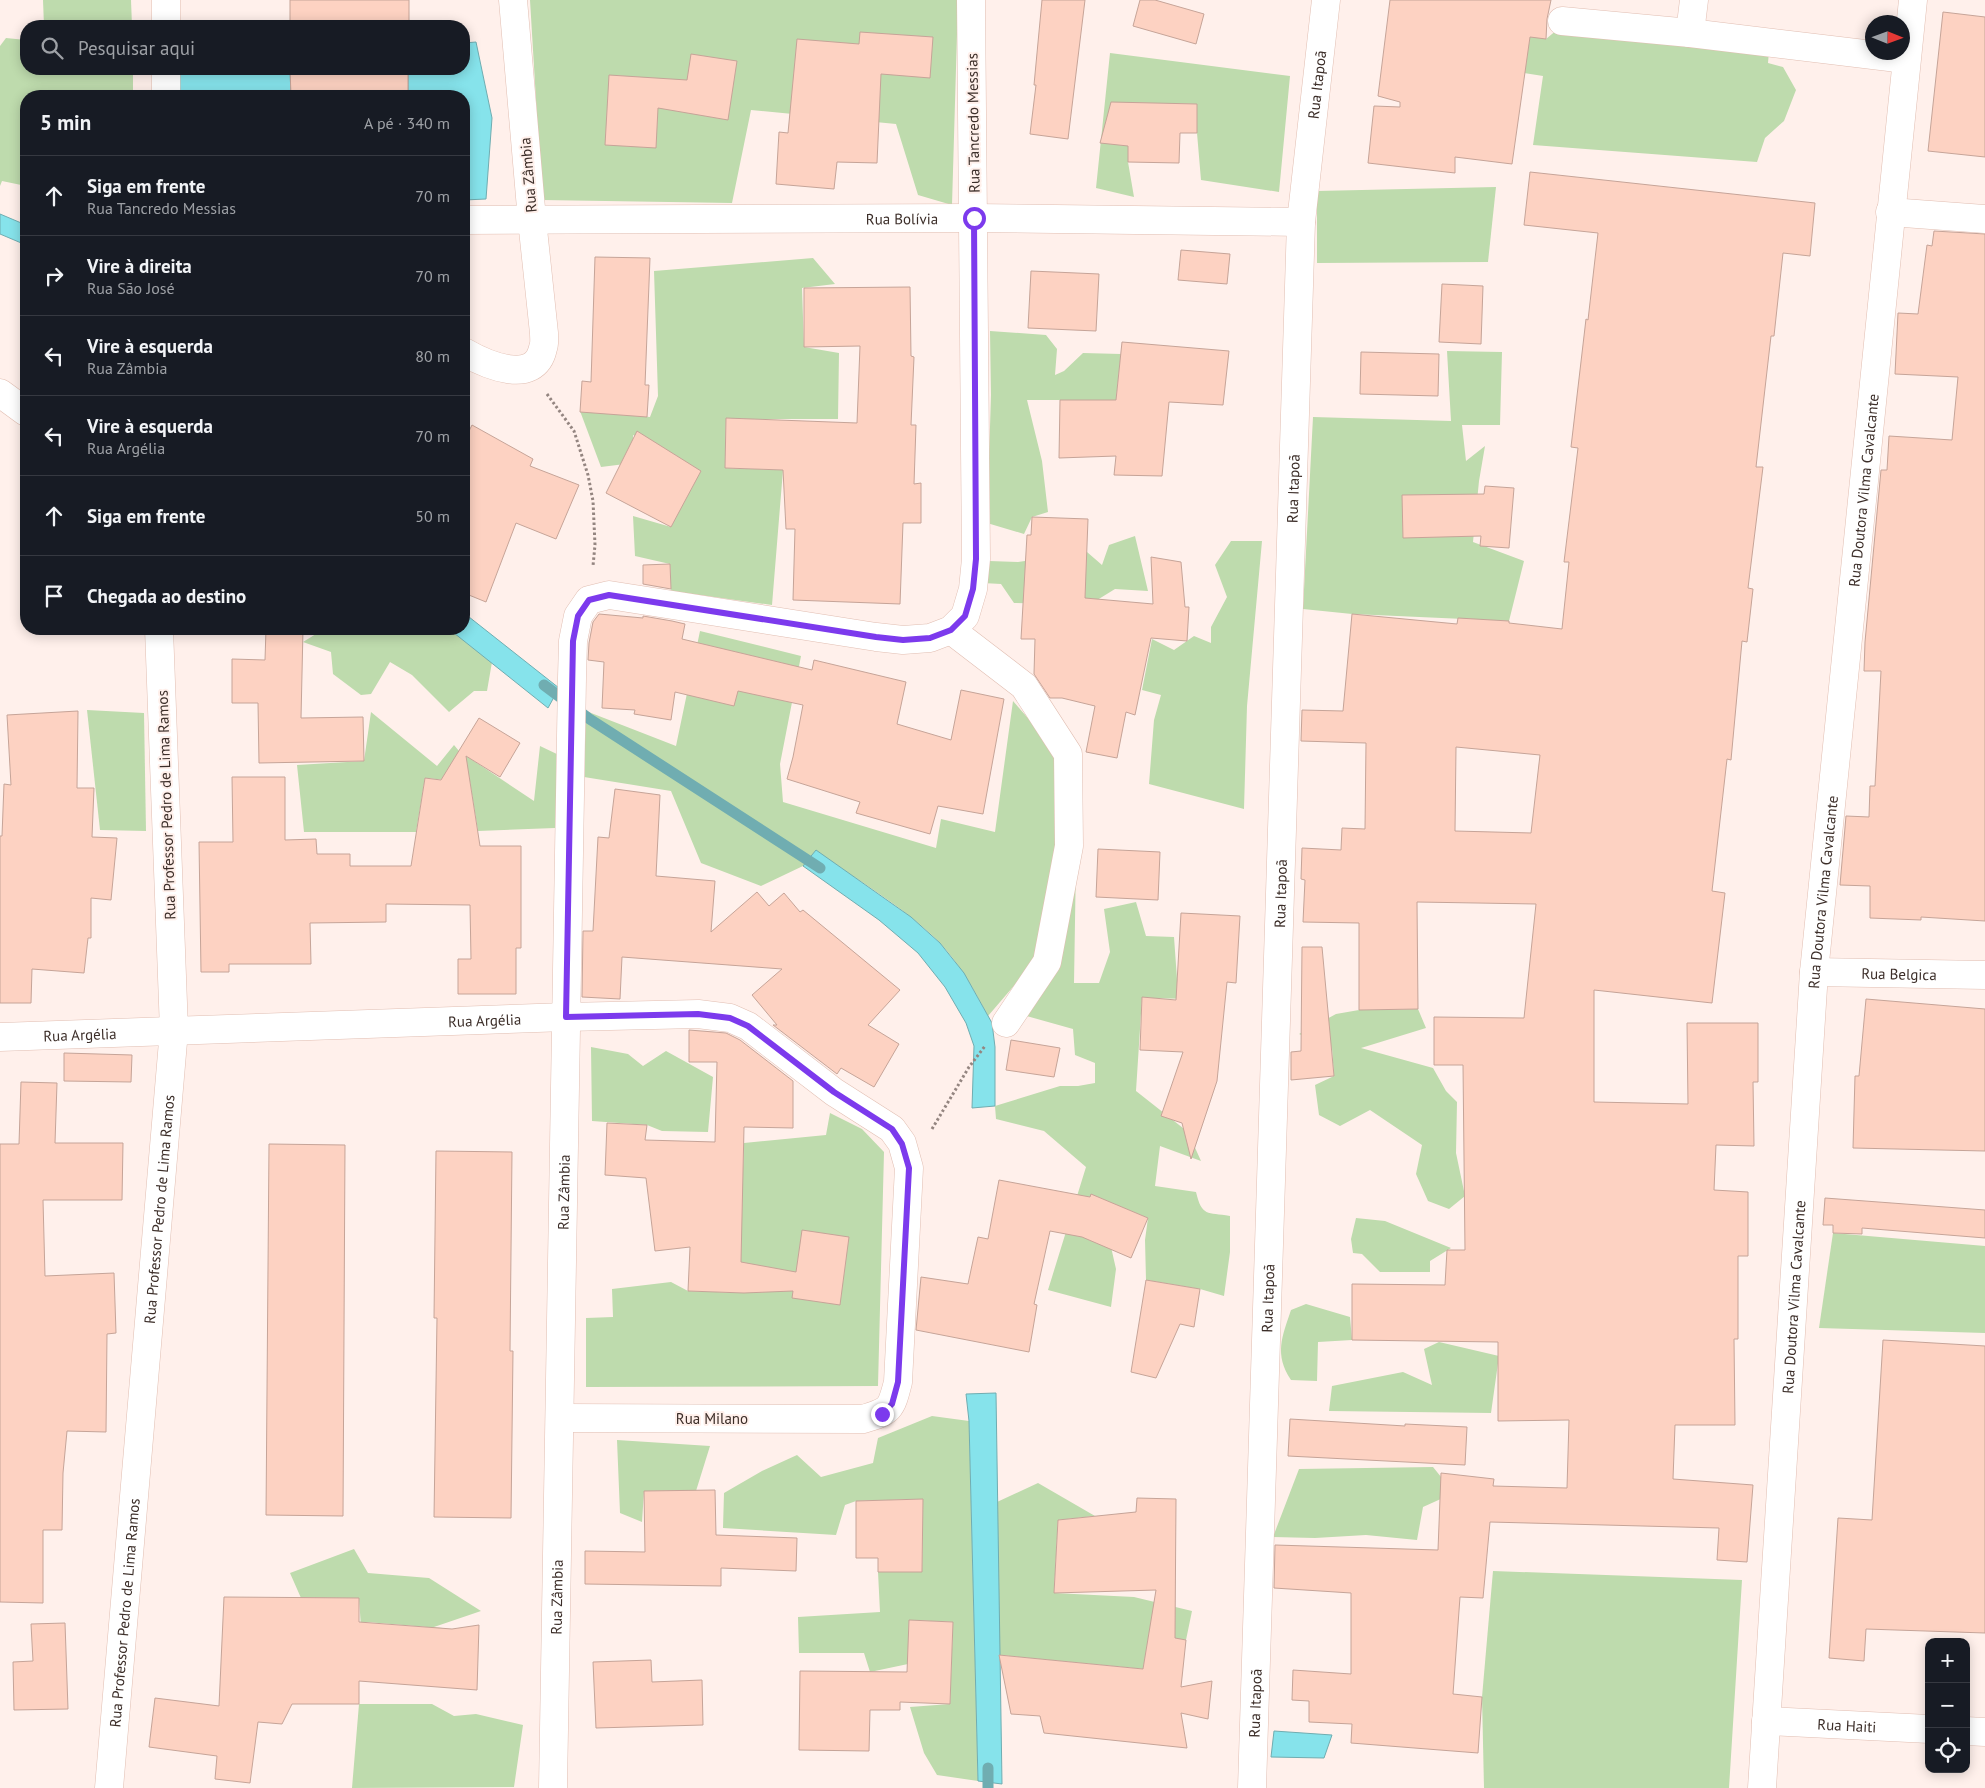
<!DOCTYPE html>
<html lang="pt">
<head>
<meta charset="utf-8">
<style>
  body { margin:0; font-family:"PT Sans",sans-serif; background:#20242c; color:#f1f3f6 }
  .controls { position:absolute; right:15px; bottom:15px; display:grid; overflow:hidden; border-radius:10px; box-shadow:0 2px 12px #0003 }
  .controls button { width:45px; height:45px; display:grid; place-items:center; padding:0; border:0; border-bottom:1px solid #363941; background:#171b24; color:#f1f3f6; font:25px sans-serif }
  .compass { position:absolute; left:1865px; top:15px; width:45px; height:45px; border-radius:50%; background:#171b24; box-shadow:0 2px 12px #0003; rotate:91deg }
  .stop { position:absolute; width:15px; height:15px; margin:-11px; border:4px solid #7c3aed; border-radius:50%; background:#fff }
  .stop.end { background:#7c3aed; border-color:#fff; box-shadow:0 1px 5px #0008 }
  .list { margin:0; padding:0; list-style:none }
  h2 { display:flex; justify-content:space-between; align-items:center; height:65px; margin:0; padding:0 20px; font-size:21px }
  h2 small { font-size:16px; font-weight:400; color:#9ea1a6 }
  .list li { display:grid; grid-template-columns:32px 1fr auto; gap:15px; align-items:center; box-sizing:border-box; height:80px; padding:0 20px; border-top:1px solid #363941 }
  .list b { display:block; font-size:19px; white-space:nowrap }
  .list p { margin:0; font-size:16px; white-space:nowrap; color:#9ea1a6 }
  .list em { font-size:16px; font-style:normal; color:#9ea1a6 }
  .icon { flex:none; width:28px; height:28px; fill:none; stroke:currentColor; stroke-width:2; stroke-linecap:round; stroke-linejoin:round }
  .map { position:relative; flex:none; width:1985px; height:1788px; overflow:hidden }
  .search { position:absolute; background:#171b24; box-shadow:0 2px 12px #0003; left:20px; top:20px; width:450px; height:55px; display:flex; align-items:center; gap:12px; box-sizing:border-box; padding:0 18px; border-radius:20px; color:#9ea1a6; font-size:19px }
  .panel { position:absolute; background:#171b24; box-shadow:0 2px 12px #0003; left:20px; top:90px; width:450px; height:545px; border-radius:20px }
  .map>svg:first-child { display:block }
  .green { fill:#bedbad }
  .water { fill:#86e3eb; stroke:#70adb1 }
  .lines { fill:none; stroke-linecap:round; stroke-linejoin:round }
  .stream { stroke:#70adb1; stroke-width:11 }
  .building { fill:#fdd2c2; stroke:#c6a498; fill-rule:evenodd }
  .minor-casing { stroke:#e1beb2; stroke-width:29 }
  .path { stroke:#948580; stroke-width:3; stroke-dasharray:2.5 2.5; stroke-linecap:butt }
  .minor { stroke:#fff; stroke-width:28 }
  .route { stroke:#7c3aed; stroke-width:6 }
  .labels { text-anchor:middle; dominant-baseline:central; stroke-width:4; stroke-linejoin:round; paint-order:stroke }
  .street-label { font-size:15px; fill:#3c2e29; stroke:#fff0eb }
</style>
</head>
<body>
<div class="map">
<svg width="1985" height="1788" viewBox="0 0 1985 1788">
  <rect width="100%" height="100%" fill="#fff0eb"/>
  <g class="green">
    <path d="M43,0H131L132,26H44Z"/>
    <path d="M530,0H958L952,205L918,195L896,124L751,110L732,203L542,200Z"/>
    <path d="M1479,26L1546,39L1558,29L1769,51L1768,63L1783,67L1796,90L1784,121L1765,138L1757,162L1533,145L1543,76L1488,67Z"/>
    <path d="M6,38L26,40V69H133V96H26V186L2,181L0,186V46Z"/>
    <path d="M1110,53L1290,76L1279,192L1201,180L1197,133V104L1130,103L1128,162L1134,197L1096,188Z"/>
    <path d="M1496,187L1488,262L1317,263V191Z"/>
    <path d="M813,258L835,284L802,288L804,347L839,353L838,419H726L725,468L783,470L772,605L671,591L670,564L635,556L633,516L671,527L685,496L677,456L633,435V463L601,467L580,411L650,417L658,396L654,271Z"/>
    <path d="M990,331L1046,335L1057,349L1055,375L1064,371L1083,353L1121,354L1116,400H1027L1042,461L1048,512L1032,517L1024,534L987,523L991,395Z"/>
    <path d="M1447,351L1502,352L1500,425H1462L1466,461L1485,446L1479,481L1473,542L1524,561L1509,621L1352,614L1303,609L1313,417L1451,421Z"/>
    <path d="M1135,536L1148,591L1115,589L1089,605L1014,603L1001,584L983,583L989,561L1018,562L1087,552L1102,565L1109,545Z"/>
    <path d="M1231,541H1262L1247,706L1244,809L1149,784L1154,720L1161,695L1142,690L1152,639L1174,650L1194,636L1211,643V627L1227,597L1215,565Z"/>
    <path d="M324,629H449L492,662L487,691H474L449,712L412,675L390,662L371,694L361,695L333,674L331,652L303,642Z"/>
    <path d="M700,631L801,656L780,764L783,802L936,848L941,819L995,832L1013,701L1047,740L1060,759L1058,849L1037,959L988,1016C974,990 960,964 939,942C903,906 857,880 816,851L803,866L761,886L701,863L671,791L584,777L586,711L676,746Z"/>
    <path d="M87,710L144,713L146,831L100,830Z"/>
    <path d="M371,712L437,766L454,745L459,751L534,801L540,746L561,756L555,828L478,831L470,782L425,778L416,832H304L297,765L364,761Z"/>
    <path d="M1076,860L1074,983H1099L1110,952L1104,909L1136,902L1146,936L1174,937L1177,979L1190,982L1196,999L1142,998L1136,1091L1188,1132L1201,1161L1160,1146L1155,1186L1196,1192C1202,1217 1207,1212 1230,1216V1252L1224,1296L1200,1289L1146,1280L1145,1240L1148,1218L1091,1195L1111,1247L1116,1269L1111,1307L1048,1290L1086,1167L1044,1131L996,1119L995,1106L1060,1086H1078L1095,1083V1063L1075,1055L1073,1029L1023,1015Z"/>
    <path d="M1418,1009L1426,1028L1361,1048L1433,1068L1446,1091L1457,1102L1456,1153L1465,1196L1449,1209L1428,1201L1416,1174L1422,1145L1370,1110L1340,1126L1319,1115L1315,1085L1334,1076L1332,1048L1299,1034L1336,1014L1359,1010Z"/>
    <path d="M591,1047L628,1054L643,1066L666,1051L713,1077L708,1132L662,1131L647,1125L592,1121Z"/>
    <path d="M830,1113L862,1129L884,1152L878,1386L586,1387V1318L613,1317L612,1289L671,1282L688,1291L744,1293L739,1262L744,1143L826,1135Z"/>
    <path d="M1356,1218L1385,1221L1451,1248L1430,1261V1272H1380L1362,1254L1353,1253L1351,1239Z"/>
    <path d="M1833,1233L1985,1246V1333L1819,1328Z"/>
    <path d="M1306,1304L1350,1317L1352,1340L1318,1342L1317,1381L1291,1380C1274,1354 1282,1337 1291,1310Z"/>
    <path d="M1439,1342L1499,1356L1491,1413L1329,1411L1332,1386L1403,1372L1432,1385L1424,1349Z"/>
    <path d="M932,1416L969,1421L978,1781L937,1775L924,1753L910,1707L950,1704L953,1622L909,1620L908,1664L870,1672L864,1653H799L798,1617L880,1612L878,1572H922L923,1499L856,1501L845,1505L836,1535L723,1528L724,1493L762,1471L797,1455L821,1477L873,1463L878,1438Z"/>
    <path d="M617,1440L710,1446L696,1491H644L642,1522L620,1513Z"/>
    <path d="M1433,1467L1454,1493L1423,1507L1417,1540L1366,1535L1315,1538L1273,1537L1299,1469Z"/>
    <path d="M1038,1483L1095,1516L1058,1520L1054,1593L1134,1597L1192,1611L1186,1640L1149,1635L1143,1669L999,1655L997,1502Z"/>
    <path d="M354,1549L368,1573L429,1578L481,1611L434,1627L451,1629L367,1622L361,1627L359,1598H301L290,1573Z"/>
    <path d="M1493,1571L1742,1580L1729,1788H1484L1482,1697Z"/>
    <path d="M359,1704H432L454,1716L476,1714L523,1725L514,1787L352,1788Z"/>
  </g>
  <g class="water">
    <path d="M476,42L492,118L486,199L464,200V96H408V69H464V43Z"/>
    <path d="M177,69H290L291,96H176Z"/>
    <path d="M0,214L26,225V245L0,234Z"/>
    <path d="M464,613L559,688L548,708L449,629H464Z"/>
    <path d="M816,850L911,917L940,943L964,973L992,1023L995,1047V1106L972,1108L974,1046L966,1023L945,987L918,953L879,920L803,866Z"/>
    <path d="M996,1393L1002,1784L978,1781L969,1421L966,1394Z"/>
    <path d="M1274,1731L1332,1735L1324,1758L1271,1757Z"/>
  </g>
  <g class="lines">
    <g class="stream">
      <path d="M544,685L588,718L820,868"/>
      <path d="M988,1768V1788"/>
    </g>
  </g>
  <g class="building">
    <rect x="290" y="0" width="119" height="26"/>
    <path d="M1042,0H1085L1068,139L1030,134L1036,85H1034Z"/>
    <path d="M1140,0H1155L1204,14L1196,44L1133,26Z"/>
    <path d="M1390,0H1551L1547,19L1546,39L1530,37L1512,164L1455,157V173L1368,163L1374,106L1400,107V102L1378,96Z"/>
    <path d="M1943,12L1985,17V157L1928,151Z"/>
    <path d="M860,32L933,37L930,78L881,74L877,163L837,162L834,189L776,184L779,132L788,133L797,39L859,44Z"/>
    <path d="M691,54L737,61L728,120L658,108L656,148L605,145L609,75L687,80Z"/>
    <path d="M290,69H408V96H291Z"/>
    <path d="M1111,102L1197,104V133H1180L1179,163L1128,162V146L1100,143Z"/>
    <path d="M1530,172L1815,203L1810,256L1783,253L1774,336H1771L1756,467H1763L1748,588L1753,589L1747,642L1742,641L1731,760L1727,759L1712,891L1725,893L1712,1003L1594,990V1102L1688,1104L1687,1023H1758V1082H1753L1754,1146L1716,1145L1714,1190L1748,1192V1256H1738V1339H1734L1735,1425H1675L1673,1479L1753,1485L1747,1562L1717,1560L1719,1528L1490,1522L1483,1598L1460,1597L1453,1694L1482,1697L1478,1753L1351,1743L1352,1724L1309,1722V1701L1292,1700L1293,1670L1351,1674V1593L1274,1588L1275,1545L1438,1550L1441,1473L1494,1479L1493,1486L1567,1488L1569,1420L1498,1421V1342L1352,1340V1284L1445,1285L1447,1250H1465L1463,1065H1434V1017L1524,1018L1536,904L1417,902L1418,1009L1359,1010V923L1303,922L1305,880L1301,879L1302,848L1341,850L1342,828L1365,829L1366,743L1301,741L1302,710L1343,711L1352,614L1457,624L1458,618L1509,621V623L1562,629L1569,562H1564L1578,448L1571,447L1586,319L1588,320L1598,233L1524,225ZM1456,747L1540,755L1531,833L1455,831Z"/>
    <path d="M1934,231L1985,234V921L1921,917V920L1870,918V886L1840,885L1846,816L1869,817L1870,786H1875L1881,671H1864L1865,642L1881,470H1887L1889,436L1952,440L1958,377L1895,374L1898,313L1918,314L1927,245L1932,246Z"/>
    <path d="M1181,250L1230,254L1227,284L1178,280Z"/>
    <path d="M595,257L650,258L645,385H649L647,417L580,412L582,381L591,382Z"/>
    <path d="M1031,271L1099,274L1096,331L1028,328Z"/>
    <path d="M1442,284L1483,286L1481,344L1439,342Z"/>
    <path d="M910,287L911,356L914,357L911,425H916L914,484L921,483V523H903L900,604L793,600L795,529H786L783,470L725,468L726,418L857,423L860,346L804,347V288Z"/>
    <path d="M1122,342L1229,351L1223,405L1169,402L1162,476L1114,475L1116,456L1059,458L1060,400H1116Z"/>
    <path d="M1361,352L1439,354L1438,396L1360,394Z"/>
    <path d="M472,425L533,459L530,466L579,485L556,539L516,523L486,602L464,593V441Z"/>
    <path d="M637,431L701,471L671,527L606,493Z"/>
    <path d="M1485,486L1514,488L1509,548L1480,546L1481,536L1403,538L1402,495L1484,494Z"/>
    <path d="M1032,517L1088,519L1085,598L1153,604L1151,557L1181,562L1185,607H1189L1187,641L1151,638L1135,715L1126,712L1117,758L1086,752L1095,706L1062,698H1050L1034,674L1035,639H1021L1027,535H1031Z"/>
    <path d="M670,564L671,589L643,584V565Z"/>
    <path d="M599,614L643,618V616L672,621L685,624L682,639L812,670L814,660L906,682L897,724L951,740L961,690L1004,699L983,814L938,806L930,834L856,813L860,802L787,779L793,757L803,705L738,691L734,706L675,692L671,720L634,714L635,710L602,708L604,662L588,660L589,643L593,622Z"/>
    <path d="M266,629H303L301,718L363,717L364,761L259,763L258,703H232V659L265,660Z"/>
    <path d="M78,711L77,788H94L92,837L117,838L111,900L91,898V938H88L84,973L32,969L31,1003H0V836H2L4,784L11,785L7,715Z"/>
    <path d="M479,718L520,743L500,777L466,756L480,846H521V948H516V994H458V959H471L470,905L386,904V922L310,923L311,964H229V972H201L199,842H233L232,777H285V840L316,839L317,854H350V866H411L425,778L441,780Z"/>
    <path d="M615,789L660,795L656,876L715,881L711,932L757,892L769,906L784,893L800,912L803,910L900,990L868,1025L899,1044L874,1087L841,1068L837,1074L773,1025H777L752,995L782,969L622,957L620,999L582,997L583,931H593L598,837L609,838Z"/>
    <path d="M1098,849L1160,852L1158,900L1096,897Z"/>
    <path d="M1181,913L1240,916L1236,983L1227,982L1217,1081L1191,1159L1182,1123L1161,1116L1183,1052L1140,1050L1142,997L1176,1000Z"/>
    <path d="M1302,947H1322L1334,1076L1291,1080V1052L1301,1051Z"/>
    <path d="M1866,999L1985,1009V1151L1853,1148L1855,1076H1859Z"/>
    <path d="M689,1030L726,1033L740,1040L793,1081V1128L744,1127L741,1262L796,1272L802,1230L849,1237L840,1305L792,1298L793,1291L744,1293L688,1291L690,1247L655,1251L646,1178L605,1175L607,1123L647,1125L645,1140L715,1142L717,1062H689Z"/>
    <path d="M1011,1040L1060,1048L1054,1077L1006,1070Z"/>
    <path d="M64,1053L132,1055L131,1082L64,1081Z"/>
    <path d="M21,1082L57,1083L55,1143H123L122,1200H43L45,1276L114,1273L116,1333L107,1334L106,1432L67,1431L63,1473L62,1530H43V1603L0,1602V1144H19Z"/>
    <path d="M269,1144L345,1145L343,1516L266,1515Z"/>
    <path d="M436,1151L512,1152L510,1351H513L511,1518L434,1517L437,1318H434Z"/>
    <path d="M999,1180L1090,1197L1091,1194L1148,1218L1131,1258L1082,1237L1050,1231L1034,1304L1037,1305L1029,1352L916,1330L921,1277L968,1284L978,1237L988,1239Z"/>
    <path d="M1825,1198L1985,1210V1238L1862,1228V1234L1833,1233V1225H1823Z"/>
    <path d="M1146,1280L1200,1289L1194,1327L1180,1324L1156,1378L1131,1372Z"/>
    <path d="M1883,1340L1985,1346V1633L1866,1629L1864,1661L1829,1658L1838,1518L1872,1520Z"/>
    <path d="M1290,1419L1405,1426V1424L1467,1427L1465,1465L1288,1456Z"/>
    <path d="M715,1490L716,1535L797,1538L796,1571L721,1568V1586L585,1584V1551L645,1552L644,1491Z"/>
    <path d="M1137,1498L1176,1499L1175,1638L1186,1640L1181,1687L1212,1681L1208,1719L1181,1713L1187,1748L1044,1733L1040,1716L1011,1714L999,1655L1143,1669L1156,1590L1054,1593L1058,1520L1136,1512Z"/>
    <path d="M923,1499L922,1572H878V1558H856V1501Z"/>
    <path d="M224,1597L359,1598V1622L452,1629L479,1625L477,1690L359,1681V1704H292L282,1724L258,1722L250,1783L215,1779L217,1756L149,1747L155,1698L219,1706Z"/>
    <path d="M909,1620L953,1622L950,1704L900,1702V1710H870L869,1751L799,1750L800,1671L907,1672Z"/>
    <path d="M65,1623L68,1709L14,1710L13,1662L33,1661L31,1624Z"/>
    <path d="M651,1660L652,1682L702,1680L703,1725L596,1728L593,1662Z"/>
  </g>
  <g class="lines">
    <defs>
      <g id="minor">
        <path d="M1562,21L1690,33L1906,59"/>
        <path d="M166,26V0"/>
        <path d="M1690,33L1694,0"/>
        <path d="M166,96V69"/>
        <path d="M1890,212L1985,219"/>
        <path id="s1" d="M464,220L974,218L1301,222"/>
        <path d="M464,352C485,364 535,387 543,348C545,343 544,338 544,333L532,220L513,0"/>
        <path d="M0,393L26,412"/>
        <path d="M951,630L1024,686L1068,754L1069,846L1047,962L1006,1023"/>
        <path id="s2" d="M1814,972L1985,975"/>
        <path id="s3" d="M0,1037L566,1017L698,1014L730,1018L748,1026L834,1092L892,1129L902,1143L909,1168L898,1382C891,1410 890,1411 863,1419L560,1418"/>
        <path id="s4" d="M1766,1721L1929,1729"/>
        <path d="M1966,1731L1985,1732"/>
        <path id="s5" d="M109,1788L174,1030L159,629"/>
        <path id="s6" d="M553,1788L572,678L573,641L578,616L589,600L609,595L876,637L903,640L930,638L951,630L965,616L973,589L976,559L971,0"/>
        <path id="s7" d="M1252,1788L1301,222L1326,0"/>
        <path id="s8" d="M1762,1788L1814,972L1913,0"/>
      </g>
    </defs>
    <use href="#minor" class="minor-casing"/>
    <g class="path">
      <path d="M547,394L574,431L588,475L593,501L595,545L593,566"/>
      <path d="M932,1129L969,1067L985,1046"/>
    </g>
    <use href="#minor" class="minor"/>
  </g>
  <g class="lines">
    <path class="route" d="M882,1414L892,1404L898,1382L909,1168L902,1144L892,1129L834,1092L748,1026L730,1018L698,1014L566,1017L573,641L578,616L589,600L609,595L876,637L903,640L930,638L951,630L965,616L973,589L976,559L974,218"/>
  </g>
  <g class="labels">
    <g class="street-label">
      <text stroke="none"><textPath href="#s7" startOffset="1705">Rua Itapoã</textPath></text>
      <text transform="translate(973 123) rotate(-91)">Rua Tancredo Messias</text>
      <text transform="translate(528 175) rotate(-95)">Rua Zâmbia</text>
      <text stroke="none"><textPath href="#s1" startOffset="438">Rua Bolívia</textPath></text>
      <text stroke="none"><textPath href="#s7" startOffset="1300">Rua Itapoã</textPath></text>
      <text stroke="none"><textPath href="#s8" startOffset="1302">Rua Doutora Vilma Cavalcante</textPath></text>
      <text transform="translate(166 805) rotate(-92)">Rua Professor Pedro de Lima Ramos</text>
      <text stroke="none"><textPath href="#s7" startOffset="895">Rua Itapoã</textPath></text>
      <text stroke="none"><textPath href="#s8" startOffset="898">Rua Doutora Vilma Cavalcante</textPath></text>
      <text stroke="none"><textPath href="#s2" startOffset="85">Rua Belgica</textPath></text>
      <text stroke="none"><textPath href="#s3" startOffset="485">Rua Argélia</textPath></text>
      <text stroke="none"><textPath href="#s3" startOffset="80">Rua Argélia</textPath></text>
      <text stroke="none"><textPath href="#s6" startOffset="596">Rua Zâmbia</textPath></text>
      <text stroke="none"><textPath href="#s5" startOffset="581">Rua Professor Pedro de Lima Ramos</textPath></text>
      <text stroke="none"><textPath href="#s8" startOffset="492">Rua Doutora Vilma Cavalcante</textPath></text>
      <text stroke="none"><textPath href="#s7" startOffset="490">Rua Itapoã</textPath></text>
      <text x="712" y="1418">Rua Milano</text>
      <text stroke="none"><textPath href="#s6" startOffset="191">Rua Zâmbia</textPath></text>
      <text stroke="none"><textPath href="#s5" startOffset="176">Rua Professor Pedro de Lima Ramos</textPath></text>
      <text stroke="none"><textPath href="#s7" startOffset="85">Rua Itapoã</textPath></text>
      <text stroke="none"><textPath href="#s4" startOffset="81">Rua Haiti</textPath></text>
    </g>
  </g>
</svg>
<div class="controls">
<button>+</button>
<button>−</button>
<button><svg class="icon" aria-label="locate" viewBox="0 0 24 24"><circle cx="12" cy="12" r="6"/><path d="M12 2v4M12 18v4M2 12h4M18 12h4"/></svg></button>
</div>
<svg class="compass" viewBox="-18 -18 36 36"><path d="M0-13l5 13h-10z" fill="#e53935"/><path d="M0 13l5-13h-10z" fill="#9ea1a6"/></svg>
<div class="stop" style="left:974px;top:218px"></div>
<div class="stop end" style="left:882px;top:1414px"></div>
<div class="search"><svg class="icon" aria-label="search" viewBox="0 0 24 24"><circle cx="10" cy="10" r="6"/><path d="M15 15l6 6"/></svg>Pesquisar aqui</div>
<section class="panel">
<h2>5 min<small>A pé · 340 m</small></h2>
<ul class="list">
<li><svg class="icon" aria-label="ahead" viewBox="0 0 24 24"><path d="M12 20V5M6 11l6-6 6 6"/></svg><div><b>Siga em frente</b><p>Rua Tancredo Messias</p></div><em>70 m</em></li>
<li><svg class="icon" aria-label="right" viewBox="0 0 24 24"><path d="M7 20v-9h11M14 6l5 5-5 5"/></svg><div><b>Vire à direita</b><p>Rua São José</p></div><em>70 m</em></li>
<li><svg class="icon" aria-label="left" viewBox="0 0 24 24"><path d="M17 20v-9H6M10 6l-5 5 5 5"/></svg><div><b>Vire à esquerda</b><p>Rua Zâmbia</p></div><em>80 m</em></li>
<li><svg class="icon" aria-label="left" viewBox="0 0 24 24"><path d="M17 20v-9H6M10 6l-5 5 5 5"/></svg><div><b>Vire à esquerda</b><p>Rua Argélia</p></div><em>70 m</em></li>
<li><svg class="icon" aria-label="ahead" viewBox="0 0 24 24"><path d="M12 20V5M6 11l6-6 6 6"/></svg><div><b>Siga em frente</b></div><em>50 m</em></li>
<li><svg class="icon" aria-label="arrive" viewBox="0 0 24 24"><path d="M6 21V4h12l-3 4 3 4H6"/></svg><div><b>Chegada ao destino</b></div></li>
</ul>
</section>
</div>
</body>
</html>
